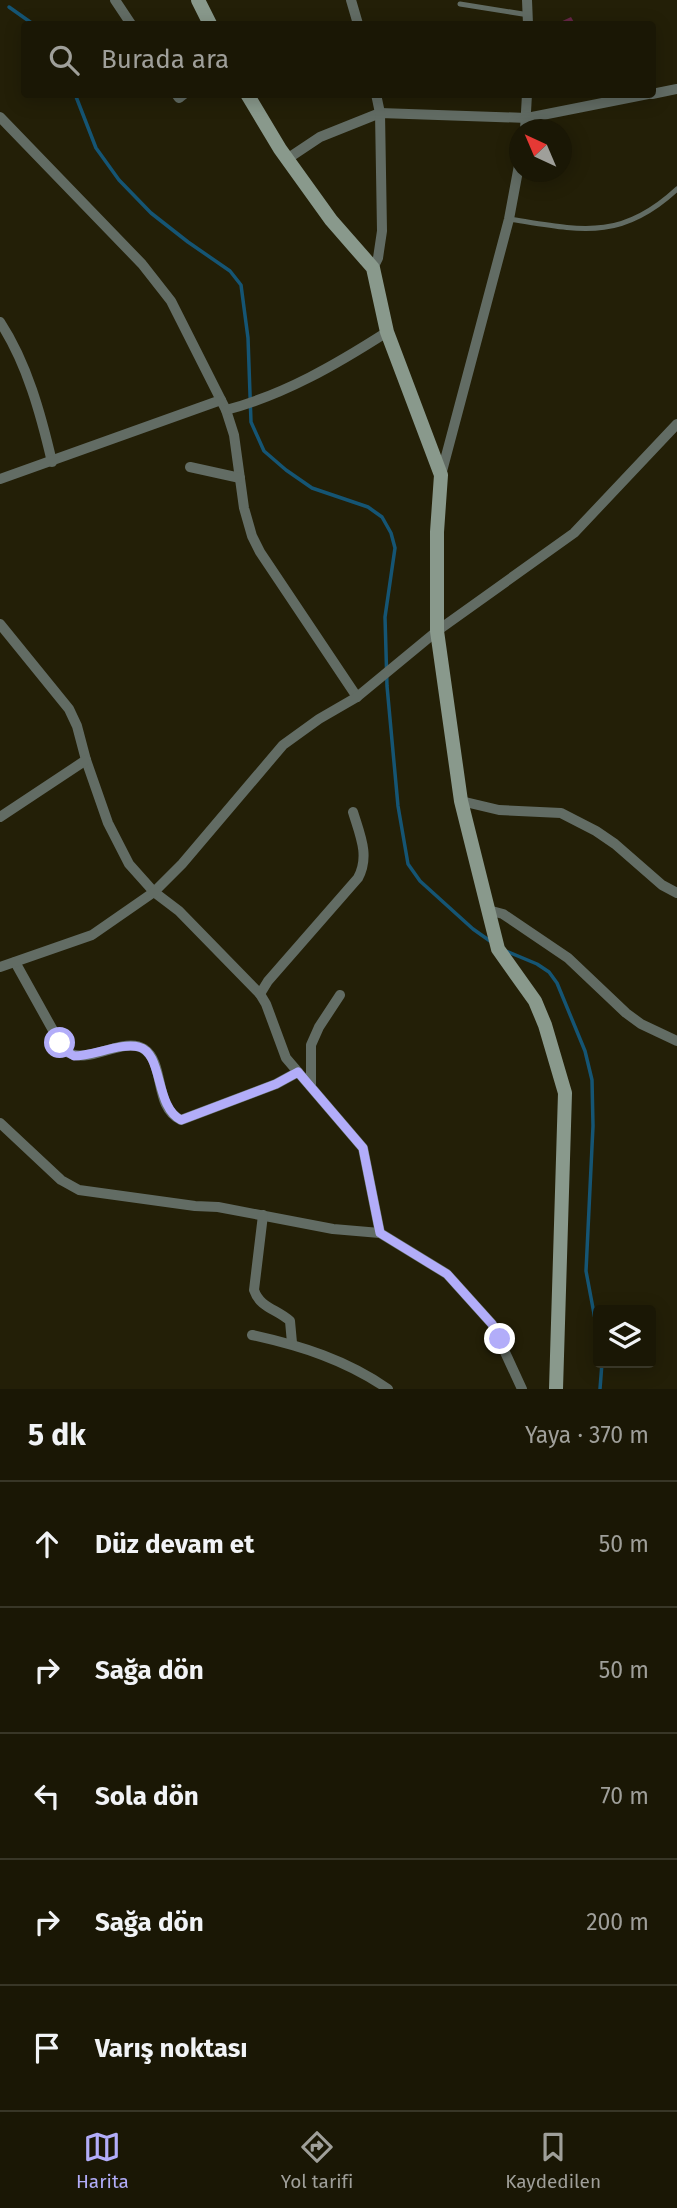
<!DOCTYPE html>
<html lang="tr">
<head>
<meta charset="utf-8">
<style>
  body { margin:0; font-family:"Fira Sans",sans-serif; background:#272413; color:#f1f3f6 }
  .controls { position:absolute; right:21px; bottom:21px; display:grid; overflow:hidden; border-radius:7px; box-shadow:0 4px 18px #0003 }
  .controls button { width:63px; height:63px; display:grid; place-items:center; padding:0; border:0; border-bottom:2px solid #383627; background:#1a1705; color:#f1f3f6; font:35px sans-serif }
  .compass { position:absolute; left:509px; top:119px; width:63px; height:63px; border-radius:50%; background:#1a1705; box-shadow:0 4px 18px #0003; rotate:316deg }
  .stop { position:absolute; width:21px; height:21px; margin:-16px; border:5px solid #b2adf9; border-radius:50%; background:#fff }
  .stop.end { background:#b2adf9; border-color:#fff; box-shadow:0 2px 7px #0008 }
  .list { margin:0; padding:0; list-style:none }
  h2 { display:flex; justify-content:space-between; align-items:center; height:91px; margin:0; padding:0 28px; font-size:30px }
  h2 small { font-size:23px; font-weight:400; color:#9f9f9a }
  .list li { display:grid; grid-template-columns:46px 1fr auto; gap:21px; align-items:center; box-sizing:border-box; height:126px; padding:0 28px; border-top:2px solid #383627 }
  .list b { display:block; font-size:26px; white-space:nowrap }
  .list em { font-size:23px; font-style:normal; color:#9f9f9a }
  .icon { flex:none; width:38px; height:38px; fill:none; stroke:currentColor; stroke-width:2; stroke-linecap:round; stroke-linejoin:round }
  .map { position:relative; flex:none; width:677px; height:1389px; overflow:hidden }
  .search { position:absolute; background:#1a1705; box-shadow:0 4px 18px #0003; left:21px; right:21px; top:21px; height:77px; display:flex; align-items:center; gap:18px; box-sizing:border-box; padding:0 24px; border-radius:7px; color:#9f9f9a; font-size:26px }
  .sheet { height:721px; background:#1a1705 }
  nav { display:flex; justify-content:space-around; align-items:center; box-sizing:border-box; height:98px; border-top:2px solid #383627; background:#1a1705; font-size:19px; color:#9f9f9a }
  nav a { display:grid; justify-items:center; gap:4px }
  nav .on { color:#b2adf9 }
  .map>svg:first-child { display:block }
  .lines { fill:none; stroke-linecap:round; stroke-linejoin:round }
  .stream { stroke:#155574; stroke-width:3.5 }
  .building { fill:#672647 }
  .lane { stroke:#626c64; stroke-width:5 }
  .street { stroke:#626c64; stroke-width:10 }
  .secondary { stroke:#89998c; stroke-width:14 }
  .route { stroke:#b2adf9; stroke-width:9 }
</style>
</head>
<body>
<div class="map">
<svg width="677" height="1389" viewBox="0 0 677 1389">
  <rect width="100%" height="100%" fill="#231f07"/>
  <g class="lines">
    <g class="stream">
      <path d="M9,7L33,24"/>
      <path d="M75,94L96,148L119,180L151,213L188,242L230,271L241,285L248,338L251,422L264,451L286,470L312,488L368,507L382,517L391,533L395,548L385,617L387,686L398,806L408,864L420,881L473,929L490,941"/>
      <path d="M506,951L537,964L549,972L557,983L585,1051L592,1080L593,1126L586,1271L598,1335"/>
      <path d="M600,1389L602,1363"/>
    </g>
  </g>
  <path class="building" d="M571,17L575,24H556Z"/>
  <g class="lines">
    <g class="lane">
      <path d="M460,4L529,15"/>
      <path d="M509,219C579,230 620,242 677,189"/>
    </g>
    <g class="street">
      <path d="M115,0L131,24"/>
      <path d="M351,0L358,24"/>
      <path d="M527,0L528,24"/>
      <path d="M176,94L179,98L184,94"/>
      <path d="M652,94L677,89"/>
      <path d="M0,117L142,264L171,301L226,410L234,435L244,508L252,536L260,552L357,697"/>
      <path d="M525,130L527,94"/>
      <path d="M287,159L320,137L380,113L527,118L648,94"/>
      <path d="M373,268L378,258L382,231L380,113L376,94"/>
      <path d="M0,322C27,363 41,415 52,462"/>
      <path d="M226,410C284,395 337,364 387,332"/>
      <path d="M190,467L240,478"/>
      <path d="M441,475L509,219L520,160"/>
      <path d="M0,479L221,400"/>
      <path d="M0,624L69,709L77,726L86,760L108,823L129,864L154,892L179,911L260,994L266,1004L286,1058L363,1148L380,1233"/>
      <path d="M461,801L499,810L561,813L596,831L615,844L662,885L677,893"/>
      <path d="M0,817L86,760"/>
      <path d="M488,910L503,914L568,958L626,1013L641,1024L677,1041"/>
      <path d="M15,962L64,1050C86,1068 123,1035 144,1049C166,1064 153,1107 181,1120L276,1084L298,1072"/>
      <path d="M0,967L92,935L154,892L182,864L283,745L319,719L357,697L437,631L574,533L677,424"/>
      <path d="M260,994L268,981L358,878C370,856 360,835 353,812"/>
      <path d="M311,1085V1045L319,1027L340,995"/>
      <path d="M0,1123L61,1180L79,1190L195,1206L218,1207L333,1229L380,1233L447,1274L492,1324L522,1389"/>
      <path d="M263,1215L254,1290C260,1308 277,1309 290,1321L292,1343"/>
      <path d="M252,1335C302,1346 346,1360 388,1389"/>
    </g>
    <g class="secondary">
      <path d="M198,0L210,24"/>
      <path d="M247,94L280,149L331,220L373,268L387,332L441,475L437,532V631L461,801L498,949L535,1001L545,1025L565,1093L556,1389"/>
    </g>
  </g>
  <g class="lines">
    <path class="route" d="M60,1043L64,1050L74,1056C93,1056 122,1042 139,1047C163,1053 155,1107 181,1120L276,1084L298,1072L363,1148L380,1233L447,1274L492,1324L500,1339"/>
  </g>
</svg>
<div class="controls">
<button><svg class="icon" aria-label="layers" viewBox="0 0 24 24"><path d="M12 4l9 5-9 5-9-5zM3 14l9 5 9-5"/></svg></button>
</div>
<svg class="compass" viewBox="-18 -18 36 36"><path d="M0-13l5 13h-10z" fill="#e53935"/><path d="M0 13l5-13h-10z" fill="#9f9f9a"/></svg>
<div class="stop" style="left:60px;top:1043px"></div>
<div class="stop end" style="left:500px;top:1339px"></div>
<div class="search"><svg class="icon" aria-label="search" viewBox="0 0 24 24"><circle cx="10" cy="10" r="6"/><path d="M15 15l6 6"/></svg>Burada ara</div>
</div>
<section class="sheet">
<h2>5 dk<small>Yaya · 370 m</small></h2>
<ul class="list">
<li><svg class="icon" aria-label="ahead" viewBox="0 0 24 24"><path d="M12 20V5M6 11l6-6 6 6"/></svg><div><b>Düz devam et</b></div><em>50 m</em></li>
<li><svg class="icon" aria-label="right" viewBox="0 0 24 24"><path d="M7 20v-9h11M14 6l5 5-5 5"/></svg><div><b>Sağa dön</b></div><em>50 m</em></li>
<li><svg class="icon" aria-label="left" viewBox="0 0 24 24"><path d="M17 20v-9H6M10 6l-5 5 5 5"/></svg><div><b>Sola dön</b></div><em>70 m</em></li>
<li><svg class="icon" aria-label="right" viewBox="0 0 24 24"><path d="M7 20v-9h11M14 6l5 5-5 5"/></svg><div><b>Sağa dön</b></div><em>200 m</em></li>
<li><svg class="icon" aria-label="arrive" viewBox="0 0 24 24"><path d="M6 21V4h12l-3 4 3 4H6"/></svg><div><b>Varış noktası</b></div></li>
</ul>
</section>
<nav>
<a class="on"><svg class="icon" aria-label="map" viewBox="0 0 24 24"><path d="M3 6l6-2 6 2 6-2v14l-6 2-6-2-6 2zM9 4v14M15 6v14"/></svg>Harita</a>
<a><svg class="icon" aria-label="directions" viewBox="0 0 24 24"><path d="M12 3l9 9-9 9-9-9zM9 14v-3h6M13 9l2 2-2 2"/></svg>Yol tarifi</a>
<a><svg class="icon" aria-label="saved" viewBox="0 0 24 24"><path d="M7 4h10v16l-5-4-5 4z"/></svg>Kaydedilen</a>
</nav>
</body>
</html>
